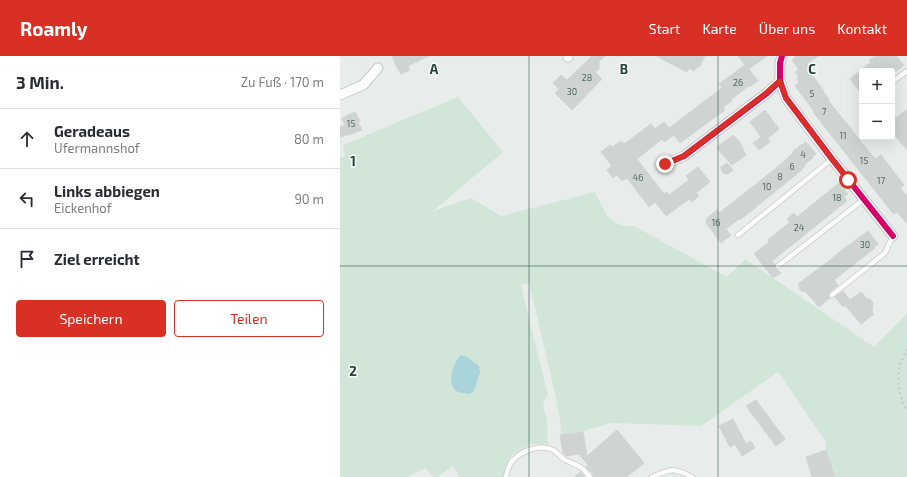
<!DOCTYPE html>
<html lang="de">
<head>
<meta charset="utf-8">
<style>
  body { margin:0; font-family:"Exo 2",sans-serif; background:#f2f2f3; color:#2b2b33 }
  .controls { position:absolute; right:12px; top:12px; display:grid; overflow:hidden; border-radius:4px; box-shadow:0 4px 16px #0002 }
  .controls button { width:36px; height:36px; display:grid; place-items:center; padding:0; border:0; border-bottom:1px solid #e1e1e2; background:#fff; color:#2b2b33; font:20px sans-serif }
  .stop { position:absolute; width:12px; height:12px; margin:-9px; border:3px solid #d93025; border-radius:50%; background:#fff }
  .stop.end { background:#d93025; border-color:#fff; box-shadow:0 1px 4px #0008 }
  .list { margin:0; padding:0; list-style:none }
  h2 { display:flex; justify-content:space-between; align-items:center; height:52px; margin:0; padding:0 16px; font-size:17px }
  h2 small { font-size:13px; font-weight:400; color:#7c7c81 }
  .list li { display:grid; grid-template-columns:26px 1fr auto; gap:12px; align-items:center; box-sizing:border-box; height:60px; padding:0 16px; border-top:1px solid #e1e1e2 }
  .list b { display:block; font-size:15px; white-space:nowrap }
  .list p { margin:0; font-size:13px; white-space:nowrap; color:#7c7c81 }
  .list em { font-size:13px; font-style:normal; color:#7c7c81 }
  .actions { display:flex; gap:8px; padding:12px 16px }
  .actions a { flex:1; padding:9px 0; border:1px solid #d93025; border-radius:4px; text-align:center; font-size:14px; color:#d93025 }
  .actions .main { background:#d93025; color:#fff }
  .icon { flex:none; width:22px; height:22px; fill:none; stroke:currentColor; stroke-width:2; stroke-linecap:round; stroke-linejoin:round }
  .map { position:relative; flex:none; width:567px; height:421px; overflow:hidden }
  header { display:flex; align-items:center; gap:24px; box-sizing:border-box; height:56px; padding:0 20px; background:#d93025; color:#fff }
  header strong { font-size:19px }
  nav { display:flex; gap:22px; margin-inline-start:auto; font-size:14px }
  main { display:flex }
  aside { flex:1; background:#fff }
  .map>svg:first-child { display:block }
  .green { fill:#d1e6d8 }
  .water { fill:#a9d4db }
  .building { fill:#cfd4d2; stroke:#d1d6d4 }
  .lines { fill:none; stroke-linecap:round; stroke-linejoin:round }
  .lane-casing { stroke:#c5cac8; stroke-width:6 }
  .street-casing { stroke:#c5cac8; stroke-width:11 }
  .path { stroke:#c3ccca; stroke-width:2; stroke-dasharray:2 3; stroke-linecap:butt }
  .lane { stroke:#fcfcfc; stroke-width:4.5 }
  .street { stroke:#fcfcfc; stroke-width:9 }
  .cycleway-casing { stroke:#f7fbf9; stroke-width:8 }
  .cycleway { stroke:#d6006c; stroke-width:6 }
  .route { stroke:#d93025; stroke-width:5 }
  .grid { fill:none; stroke:#24423a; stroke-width:1; stroke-opacity:0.55 }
  .labels { text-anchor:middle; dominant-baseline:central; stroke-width:3; stroke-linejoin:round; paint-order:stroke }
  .number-label { font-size:9px; fill:#506761 }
  .grid-label { font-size:13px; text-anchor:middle; font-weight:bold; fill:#24423a; stroke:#f7fbf9; stroke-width:3; stroke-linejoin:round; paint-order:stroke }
</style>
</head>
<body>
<header>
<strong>Roamly</strong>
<nav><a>Start</a><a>Karte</a><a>Über uns</a><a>Kontakt</a></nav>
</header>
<main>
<aside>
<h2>3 Min.<small>Zu Fuß · 170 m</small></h2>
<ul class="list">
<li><svg class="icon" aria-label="ahead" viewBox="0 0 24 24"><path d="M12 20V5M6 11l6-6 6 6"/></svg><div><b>Geradeaus</b><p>Ufermannshof</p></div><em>80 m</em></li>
<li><svg class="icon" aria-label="left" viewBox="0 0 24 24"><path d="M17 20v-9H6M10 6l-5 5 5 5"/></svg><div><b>Links abbiegen</b><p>Eickenhof</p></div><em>90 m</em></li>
<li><svg class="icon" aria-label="arrive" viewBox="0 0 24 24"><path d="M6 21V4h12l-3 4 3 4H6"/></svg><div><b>Ziel erreicht</b></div></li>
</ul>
<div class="actions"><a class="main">Speichern</a><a>Teilen</a></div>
</aside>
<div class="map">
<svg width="567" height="421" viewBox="0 0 567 421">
  <rect width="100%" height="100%" fill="#e8edeb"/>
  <path class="green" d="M118,41L163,96L93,155L131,142L161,160L255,136L267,160L278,168L286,170H294L387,221L405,203L534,291L567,258V421H496L486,394V386L438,316L361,370L272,367L243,375L221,379L220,364L215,337L189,227L181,229L208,339L203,347L207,365L208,388H190L172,399L163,421H120L113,410L98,421H94L85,412L68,421H0V102L5,100L3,89Z"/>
  <path class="water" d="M121,299L127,301L139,310L140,316L134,335L130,338C125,337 120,338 115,334C107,326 113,306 121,299Z"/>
  <g class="building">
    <path d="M52,0H89L68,10L70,14L61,18L59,14H58Z"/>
    <path d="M252,0H265L259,6V13L255,16L262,23L232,54L215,37L219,33L213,27L221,19L227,24Z"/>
    <path d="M316,0H365L360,10L356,12L354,15L349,12L347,16Z"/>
    <path d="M398,0H427L409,13L418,25L409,31L408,30L391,44L392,45L383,51L385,54L340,87L334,79L324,86L322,83L297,103L324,138L327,136L329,139L349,124L346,120L358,111L370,126L356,137L359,140L352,146L349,143L326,160L315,146L309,151L287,122L282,125L277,119L273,122L267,114L272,110L261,96L270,89L272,91L281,85L284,88L311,68L315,73L324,66L329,72L382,32L379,28L405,9Z"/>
    <path d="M456,0H478L467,8L470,12L468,14L484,35L483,36L489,43L488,44L535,103L541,99L564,129L560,132L567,140V168L557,156L554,158L551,155L473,56L474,55L455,30L459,26L457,22L459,21L455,16L459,14L452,4Z"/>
    <path d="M535,0H556L564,9L554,17L553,15H522V38L510,23L531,6L529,4Z"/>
    <path d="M567,53V94L552,76V65Z"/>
    <path d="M425,54L439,73L428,82L430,86L419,94L413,87L421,81L410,66Z"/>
    <path d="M15,56L20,65L18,66L22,74L9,79V78L0,81V71L5,69L2,62Z"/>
    <path d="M393,79L399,85L406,99L392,109L381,97L377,91Z"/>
    <path d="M466,86L476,98L472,101L473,102L464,109L465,110L462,113V114L400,164L399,163L386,173L391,179L381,187L366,167L367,162L377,154L379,157L392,147L435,113L454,96L453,95L462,88V89Z"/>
    <path d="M387,107L393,114L388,118H384L381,114V111Z"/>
    <path d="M499,127L508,138L504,141L507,145L432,205L435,209V212L438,214L441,217L433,222L414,198L429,186L428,184L450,166L447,163L454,157L457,161Z"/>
    <path d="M528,175L538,188L534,191L535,192L494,224L498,229L489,237L488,240L490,242L479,251L466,236L461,235L459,232V227L485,208L502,194Z"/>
    <path d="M503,235L510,244L521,236L527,243H530L533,247L532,256L534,258L521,268L505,249L503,251L495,241Z"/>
    <path d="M416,344L445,383L436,390L406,350Z"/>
    <path d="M393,363L406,388L411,385L415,392L402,400L395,388L390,391L379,370Z"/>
    <path d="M277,374L304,407L287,421H254L253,418L246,411L248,409L239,398L226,400L223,397L220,379L243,376L247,400Z"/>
    <path d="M486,394L495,421H472L466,401Z"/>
    <path d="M240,416L245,421H234Z"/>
  </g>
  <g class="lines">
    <defs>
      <g id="lane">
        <path d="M552,26L567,15"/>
        <path d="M398,179L492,103"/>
        <path d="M438,210L523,144"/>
        <path d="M492,239L545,197L553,180"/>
        <path d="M166,421C167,415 169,409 173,404C183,394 200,388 213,394C218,397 220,401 225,404C231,407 239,409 244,414C246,416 248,419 250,421"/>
        <path d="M312,421C331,413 333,411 352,421"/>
      </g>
      <g id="street">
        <path d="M442,0L440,7V25L446,42L492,103L553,180"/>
        <path d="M228,1V0"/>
        <path d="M0,39L23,29L38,12"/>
        <path d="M325,108L344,100L427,37L440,25"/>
      </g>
    </defs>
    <use href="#lane" class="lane-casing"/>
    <use href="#street" class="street-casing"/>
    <path class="path" d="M567,293C564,300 560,307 559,314C557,329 560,342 567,355"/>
    <use href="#lane" class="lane"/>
    <use href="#street" class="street"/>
    <defs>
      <g id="cycleway">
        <path d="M442,0L440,7V25L446,42L492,103L553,180"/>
        <path d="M325,108L344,100L427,37L440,25"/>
      </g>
    </defs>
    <use href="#cycleway" class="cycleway-casing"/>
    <use href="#cycleway" class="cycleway"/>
  </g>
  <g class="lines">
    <path class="route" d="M325,108L344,100L426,37L440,25L446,42L508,124"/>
  </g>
  <path class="grid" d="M189,0V421M378,0V421M0,210H567"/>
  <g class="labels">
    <g class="number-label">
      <text x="247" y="21">28</text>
      <text x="398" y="26">26</text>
      <text x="232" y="35">30</text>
      <text x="472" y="37">5</text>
      <text x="484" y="55">7</text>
      <text x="11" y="67">15</text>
      <text x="503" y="79">11</text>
      <text x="463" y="98">4</text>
      <text x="524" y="104">15</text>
      <text x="452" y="110">6</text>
      <text x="440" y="120">8</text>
      <text x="298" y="121">46</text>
      <text x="541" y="124">17</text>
      <text x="427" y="130">10</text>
      <text x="497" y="141">18</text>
      <text x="376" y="166">16</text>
      <text x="459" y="171">24</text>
      <text x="525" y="188">30</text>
    </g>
  </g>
  <g class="grid-label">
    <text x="94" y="18">A</text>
    <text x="284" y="18">B</text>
    <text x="472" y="18">C</text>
    <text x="13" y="110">1</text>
    <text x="13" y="320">2</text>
  </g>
</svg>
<div class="controls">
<button>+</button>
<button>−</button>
</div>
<div class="stop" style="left:508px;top:124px"></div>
<div class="stop end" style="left:325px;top:108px"></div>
</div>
</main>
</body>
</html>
